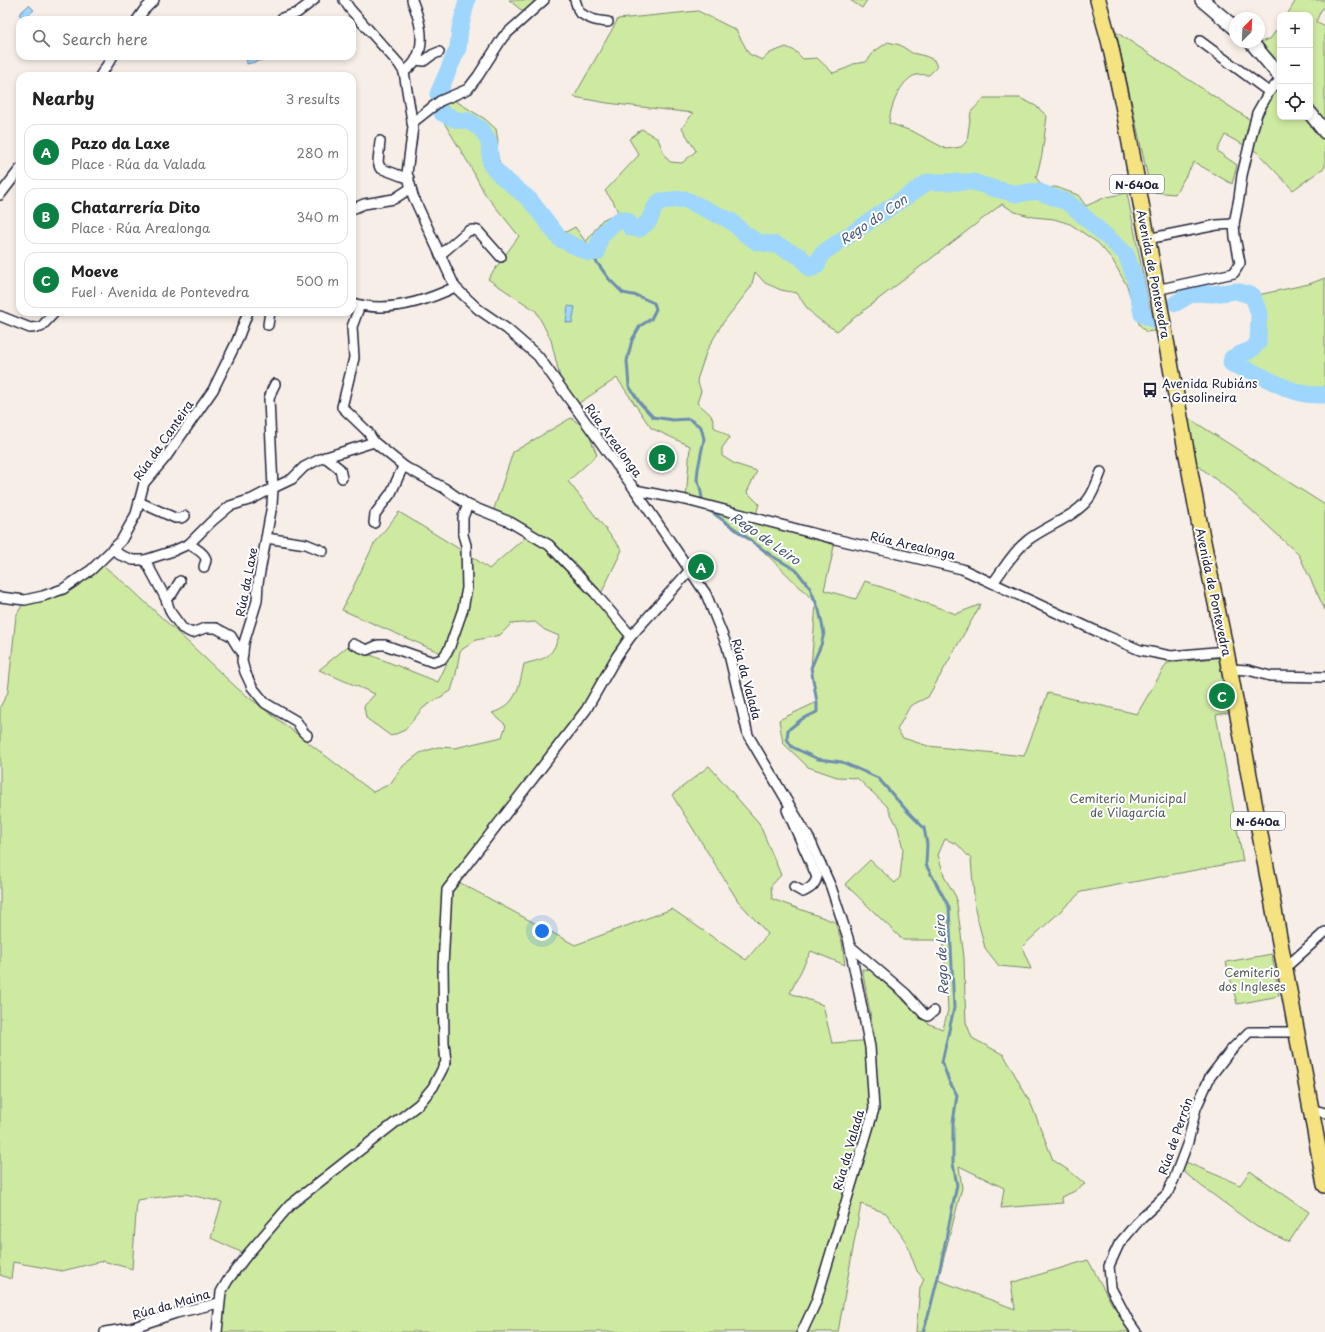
<!DOCTYPE html>
<html lang="en">
<head>
<meta charset="utf-8">
<style>
  body { margin:0; font-family:"Playpen Sans",sans-serif; background:#f2f2f2; color:#222 }
  .controls { position:absolute; right:12px; top:12px; display:grid; overflow:hidden; border-radius:8px; box-shadow:0 2px 6px #0003 }
  .controls button { width:36px; height:36px; display:grid; place-items:center; padding:0; border:0; border-bottom:1px solid #e0e0e0; background:#fff; color:#222; font:20px sans-serif }
  .compass { position:absolute; left:1229px; top:12px; width:36px; height:36px; border-radius:50%; background:#fff; box-shadow:0 2px 6px #0003; rotate:24deg }
  .you { position:absolute; left:542px; top:931px; width:14px; height:14px; margin:-10px; border:3px solid #fff; border-radius:50%; background:#1a73e8; box-shadow:0 0 0 6px #1a73e833 }
  .badge { display:grid; place-items:center; width:26px; height:26px; border-radius:50%; background:#0b8043; color:#fff; font-size:13px; font-weight:700 }
  .pin { position:absolute; translate:-50% -50%; border:2px solid #fff; box-shadow:0 1px 4px #0006 }
  .list { margin:0; padding:0; list-style:none }
  h2 { display:flex; justify-content:space-between; align-items:center; height:52px; margin:0; padding:0 16px; font-size:17px }
  h2 small { font-size:13px; font-weight:400; color:#767676 }
  .list li { display:grid; grid-template-columns:26px 1fr auto; gap:12px; align-items:center; box-sizing:border-box; height:56px; margin:0 8px 8px; padding:0 8px; border:1px solid #e0e0e0; border-radius:12px }
  .list b { display:block; font-size:15px; white-space:nowrap }
  .list p { margin:0; font-size:13px; white-space:nowrap; color:#767676 }
  .list em { font-size:13px; font-style:normal; color:#767676 }
  .icon { flex:none; width:22px; height:22px; fill:none; stroke:currentColor; stroke-width:2; stroke-linecap:round; stroke-linejoin:round }
  .map { position:relative; flex:none; width:1325px; height:1332px; overflow:hidden }
  .search { position:absolute; background:#fff; box-shadow:0 2px 6px #0003; left:16px; top:16px; width:340px; height:44px; display:flex; align-items:center; gap:10px; box-sizing:border-box; padding:0 14px; border-radius:12px; color:#767676; font-size:15px }
  .panel { position:absolute; background:#fff; box-shadow:0 2px 6px #0003; left:16px; top:72px; width:340px; height:244px; border-radius:12px }
  .map>svg:first-child { display:block }
  .green { fill:#ceeaa1; stroke:#78866e }
  .water { fill:#9ed6fe; stroke:#6c8eb0 }
  .lines { fill:none; stroke-linecap:round; stroke-linejoin:round }
  .stream { stroke:#6c8eb0; stroke-width:3 }
  .river { stroke:#9ed6fe; stroke-width:17 }
  .street-casing { stroke:#22223b; stroke-width:12 }
  .secondary-casing { stroke:#22223b; stroke-width:16 }
  .primary-casing { stroke:#22223b; stroke-width:18 }
  .street { stroke:#fff; stroke-width:9 }
  .secondary { stroke:#fff; stroke-width:13 }
  .primary { stroke:#f5e381; stroke-width:15 }
  .labels { text-anchor:middle; dominant-baseline:central; stroke-width:4; stroke-linejoin:round; paint-order:stroke }
  .shield { fill:#fff; stroke:#646476; stroke-width:1 }
  .shield-label { font-size:11px; font-weight:bold; fill:#22223b }
  .street-label { font-size:12px; fill:#22223b; stroke:#fff }
  .poi-label { font-size:12px; fill:#22223b; stroke:#fff; text-anchor:start }
  .park-label { font-size:12px; fill:#565e5a; stroke:#fff }
  .water-label { font-size:13px; font-style:italic; fill:#475876; stroke:#fff }
</style>
</head>
<body>
<div class="map">
<svg width="1325" height="1332" viewBox="0 0 1325 1332">
  <rect width="100%" height="100%" fill="#f7efe7"/>
  <filter id="ink" filterUnits="userSpaceOnUse"><feTurbulence type="fractalNoise" baseFrequency=".025" numOctaves="2"/><feDisplacementMap in="SourceGraphic" scale="8" xChannelSelector="R" yChannelSelector="G"/><feConvolveMatrix kernelMatrix="1 2 1 2 8 2 1 2 1" color-interpolation-filters="sRGB"/></filter>
  <g filter="url(#ink)">
    <g class="green">
      <path d="M509,0H543L527,15Z"/>
      <path d="M850,0H867L862,8Z"/>
      <path d="M1296,0H1325V7L1321,10L1316,22L1325,27V167L1293,190L1257,152L1225,135L1217,151L1237,165L1232,184L1194,162L1175,194L1151,192L1116,32L1258,125L1273,94L1280,89V117H1310V15H1287Z"/>
      <path d="M698,11L736,30L749,54L762,60L770,53L786,47L795,51L803,59L817,58L833,73L847,68L853,64L866,62L875,51L888,42L900,45L912,53L925,56L934,60L937,67L929,75C925,75 920,74 916,75C900,80 890,108 889,123L914,132L946,149L961,147L967,141L971,112L984,98H1020L1036,106L1047,116L1042,155L1036,178L1045,188L1056,187L1078,195L1086,206L1106,197L1127,193L1154,331L1146,332L1139,324L1127,286L1112,259L1098,243L1070,224L1054,219L1034,217L1015,212L1002,204L837,331C815,318 810,314 797,293L781,290L765,283L755,272L751,287L722,324L707,350L697,380L701,391L697,403C705,410 715,415 714,427L730,437L722,448V456L735,464L757,471L747,492L759,504L755,518L835,539L832,557L824,590L856,599L865,581L956,614L981,604L928,697L910,706L897,730L903,738L928,746L1024,756L1048,693L1137,714L1167,663L1227,657L1237,711L1216,715L1243,861L1081,892L1022,947L1031,969L999,966L985,948L975,909L971,859L957,844L945,839L938,855L945,878L956,897L964,957L965,999L966,1022L972,1038L1004,1055L1031,1104L1053,1160L1071,1172L1085,1184L1073,1192L1061,1197L1063,1203L1001,1208L1004,1188L959,1166L962,1188L938,1280L1015,1309L1011,1283L1088,1260L1113,1306L1129,1322L1136,1332H916L920,1288L924,1279L917,1271L906,1242L886,1213L861,1204L838,1332H216L221,1292L247,1255L211,1238L222,1202L185,1194L137,1200L132,1269L103,1261L62,1271L13,1262L11,1279L0,1275V707L8,692L16,616L25,600L43,596L99,562L128,586L238,689L373,792L390,784L403,766L420,753L438,747L455,748L502,737L506,725L492,713C517,705 519,687 524,664C546,658 551,659 559,636L545,630L535,622L511,624L500,635L476,640L460,651L456,674L451,691L437,699L423,708L405,730L391,736L366,718L364,706L375,694L319,670L348,646L438,682L450,657L342,610L374,544L399,512L474,558L489,569L530,533L492,515L513,452L571,418L586,428L597,455L568,481L622,550L599,598L631,636L586,710L455,880L575,945L672,909L746,960L768,934L738,901L672,795L709,766L759,823L781,875L771,886L772,899L835,922L842,942L845,965L811,951L790,993L823,1005L832,1043L875,1040L862,969L870,970L929,1024L943,1029L948,1010L946,970L942,940H903L845,884L870,860L895,883L900,877L903,849L898,828L887,806L857,778L837,777L808,767L783,743L779,720L817,702L811,668L816,603L752,540L709,510L686,500L690,446L651,428L617,378L576,405L563,390L551,340L536,311L488,279L519,236L485,194L469,164L434,106L449,97L485,119L496,129L498,141L497,153L500,164L514,179L536,198L556,224L566,232L575,227L586,242L602,220L618,212L613,201L605,191L639,155L629,139L642,129L658,139L665,156L670,162L682,163L696,151L682,128L693,113L607,103L574,97L618,19Z"/>
      <path d="M1280,25V77L1253,44L1270,39Z"/>
      <path d="M1325,278V395C1308,394 1292,391 1277,384C1263,377 1250,370 1234,366L1232,358L1251,350L1258,343L1259,314L1253,296L1309,284Z"/>
      <path d="M1179,412L1325,505V610L1299,555L1232,492L1188,458Z"/>
      <path d="M1272,954L1279,996L1237,1004L1226,962Z"/>
      <path d="M1181,1160L1240,1185L1250,1171L1309,1212L1289,1242L1257,1227L1200,1185L1178,1167Z"/>
    </g>
    <g class="water">
      <path d="M29,5L34,10L28,15L29,17L27,20H24L19,14Z"/>
      <path d="M246,56H266V59L247,64Z"/>
      <path d="M568,306L575,307L572,323L566,322Z"/>
    </g>
    <g class="lines">
      <g class="stream">
        <path d="M590,253L609,279L623,293L638,296L654,303L656,309L651,319L640,326L632,340L627,361L629,386L640,403L653,417L673,420L689,419L701,427L704,439L698,469L697,480L700,487L702,498"/>
        <path d="M709,510L772,556L796,570L810,588L819,610L824,633L821,645L811,668L817,702V712L802,719L788,730L787,739L792,747L818,759L842,762L878,778L908,812L924,828L927,844L926,865L949,907L954,1008L942,1062L949,1081L957,1095L953,1123V1164L957,1185L939,1273L929,1313L923,1332"/>
      </g>
      <g class="river">
        <path d="M438,94L458,48L460,29L467,0"/>
        <path d="M442,113L457,120L469,121L482,130L489,142L491,165L501,176L530,200L560,239L590,253L597,252C599,234 607,228 621,219L628,221L631,228L640,229L649,221L654,209L660,201L684,199L731,221L744,233L757,242L776,245L801,257L810,269C819,266 817,266 820,257C821,254 824,252 827,250L928,182H973L992,188L1017,194L1037,191L1069,203L1126,254L1135,279L1142,314L1154,320"/>
        <path d="M1176,303L1193,293L1212,294L1236,291L1253,296L1259,314L1258,343L1251,350L1238,355L1232,358L1231,363C1236,368 1245,368 1251,371C1269,379 1287,391 1306,394C1312,395 1319,395 1325,395"/>
      </g>
      <defs>
        <g id="street">
          <path d="M344,0L350,9L399,64L404,72L413,127L407,173L413,196L455,287L478,309L507,329L538,356L635,490L686,500L835,539L962,569L1107,636L1140,650L1171,656L1226,651"/>
          <path d="M575,0L579,12C588,19 596,21 608,22"/>
          <path d="M282,18L297,13L314,0"/>
          <path d="M137,20L144,10L154,0"/>
          <path d="M1200,41L1269,92"/>
          <path d="M416,60L424,61L432,55L439,52"/>
          <path d="M404,72C408,69 412,66 415,61C427,43 419,18 412,0"/>
          <path d="M100,76L113,56"/>
          <path d="M412,123L440,101L468,89L478,76L503,37L544,0"/>
          <path d="M380,141L378,162L380,168L401,176L409,178"/>
          <path d="M0,195L20,169"/>
          <path d="M352,209L364,204L394,199L411,188"/>
          <path d="M1147,239L1217,225L1234,224"/>
          <path d="M440,255L468,231L473,230L478,231L501,257"/>
          <path d="M1156,290L1234,273L1240,263L1235,237L1234,224L1239,198L1242,175L1257,113L1269,92L1280,80"/>
          <path d="M352,303C386,313 424,302 455,287"/>
          <path d="M360,305L352,327L354,358L342,407L368,432L374,442L405,467L444,488L468,505L510,522L549,545L595,593L631,636"/>
          <path d="M0,316L30,328L41,327L55,312"/>
          <path d="M268,325L270,312"/>
          <path d="M325,457L340,469L342,478"/>
          <path d="M635,490L706,594L727,646L748,735L810,840L831,887L848,938L870,1047L874,1109L816,1302L802,1332"/>
          <path d="M139,502L175,518H181L185,516"/>
          <path d="M374,523L375,514L391,493L402,469L405,467"/>
          <path d="M266,538L306,544L323,551"/>
          <path d="M189,544C194,547 206,554 206,560C206,562 204,565 204,567"/>
          <path d="M113,549L120,555L133,560H145L173,551L189,544L211,522L230,506L252,499L273,488L269,399L272,390L275,384"/>
          <path d="M145,560L165,597L171,613L182,628L192,633L205,628H216L231,636L237,646L243,653"/>
          <path d="M993,583C1004,568 1014,551 1028,540C1046,526 1080,515 1091,495C1095,488 1098,480 1101,472"/>
          <path d="M0,597L25,600L43,596L63,589L91,570L121,541L136,514L144,483L166,457L213,390L237,341L248,312"/>
          <path d="M165,597H168L172,594L180,581"/>
          <path d="M353,644L367,650L378,645H385L433,662L442,659L449,649L463,609L467,588L466,545L463,535V517L468,505"/>
          <path d="M1230,669L1248,670L1270,676L1325,677"/>
          <path d="M307,735C300,731 301,726 296,721L265,703L252,687L245,672L242,661L244,643L257,601L258,583L272,505L273,488L292,479L304,467L320,459L374,442"/>
          <path d="M787,810L817,877C815,885 811,888 803,892L794,887"/>
          <path d="M850,946L906,994L924,1014L928,1016L934,1011"/>
          <path d="M1285,968L1325,932"/>
          <path d="M1311,1109L1325,1113"/>
          <path d="M105,1332L131,1328L176,1313L219,1303"/>
          <path d="M217,1332L221,1292L228,1280L247,1255L290,1205L419,1104L433,1087L446,1062L444,1043L443,966L447,890L586,710L617,656L631,636L690,570"/>
          <path d="M1136,1332L1129,1322L1111,1288L1109,1266L1119,1244L1141,1218L1167,1194L1174,1179L1188,1142L1196,1108L1210,1077L1230,1051L1249,1032H1297"/>
        </g>
        <g id="secondary">
          <path d="M1202,0L1235,28"/>
          <path d="M1251,42L1280,76"/>
          <path d="M1310,113L1325,132"/>
        </g>
        <path id="primary" d="M1098,0L1110,44L1123,105L1201,532L1226,651L1325,1185"/>
      </defs>
      <use href="#street" class="street-casing"/>
      <use href="#secondary" class="secondary-casing"/>
      <use href="#primary" class="primary-casing"/>
      <use href="#street" class="street"/>
      <use href="#secondary" class="secondary"/>
      <use href="#primary" class="primary"/>
    </g>
  </g>
  <defs>
    <symbol id="bus-bare" viewBox="-9 -9 18 18"><path d="M-5-6H5V4H4V6H2V4H-2V6H-4V4H-5ZM-3.5-4V0h7V-4ZM-3.5 1.2v1.5H-2V1.2ZM2 1.2v1.5H3.5V1.2Z" fill="#22223b" stroke="#fff" stroke-width="2.5" paint-order="stroke"/></symbol>
  </defs>
  <g fill-rule="evenodd">
    <use href="#bus-bare" x="1139" y="379" width="22" height="22"/>
  </g>
  <g class="labels">
    <g class="shield">
      <rect x="1110" y="175" width="54" height="18" rx="3"/>
      <rect x="1231" y="812" width="54" height="18" rx="3"/>
    </g>
    <g class="shield-label">
      <text x="1137" y="184">N-640a</text>
      <text x="1258" y="821">N-640a</text>
    </g>
    <g class="street-label">
      <text transform="translate(1154 274) rotate(79)">Avenida de Pontevedra</text>
      <text transform="translate(163 440) rotate(-55)">Rúa da Canteira</text>
      <text transform="translate(614 440) rotate(54)">Rúa Arealonga</text>
      <text transform="translate(913 545) rotate(13)">Rúa Arealonga</text>
      <text transform="translate(246 582) rotate(-79)">Rúa da Laxe</text>
      <text transform="translate(1214 592) rotate(78)">Avenida de Pontevedra</text>
      <text transform="translate(747 679) rotate(75)">Rúa da Valada</text>
      <text transform="translate(1175 1136) rotate(-71)">Rúa de Perrón</text>
      <text transform="translate(848 1150) rotate(-74)">Rúa da Valada</text>
      <text transform="translate(171 1304) rotate(-16)">Rúa da Maina</text>
    </g>
    <g class="poi-label">
      <text x="1162" y="383">Avenida Rubiáns<tspan x="1162" dy="14">- Gasolineira</tspan></text>
    </g>
    <g class="park-label">
      <text x="1128" y="798">Cemiterio Municipal<tspan x="1128" dy="14">de Vilagarcía</tspan></text>
      <text x="1252" y="972">Cemiterio<tspan x="1252" dy="14">dos Ingleses</tspan></text>
    </g>
    <g class="water-label">
      <text transform="translate(873 219) rotate(-34)">Rego do Con</text>
      <text transform="translate(766 538) rotate(35)">Rego de Leiro</text>
      <text transform="translate(941 955) rotate(-93)">Rego de Leiro</text>
    </g>
  </g>
</svg>
<div class="controls">
<button>+</button>
<button>−</button>
<button><svg class="icon" aria-label="locate" viewBox="0 0 24 24"><circle cx="12" cy="12" r="6"/><path d="M12 2v4M12 18v4M2 12h4M18 12h4"/></svg></button>
</div>
<svg class="compass" viewBox="-18 -18 36 36"><path d="M0-13l5 13h-10z" fill="#e53935"/><path d="M0 13l5-13h-10z" fill="#767676"/></svg>
<div class="you"></div>
<div class="pin badge" style="left:701px;top:567px">A</div>
<div class="pin badge" style="left:662px;top:458px">B</div>
<div class="pin badge" style="left:1222px;top:696px">C</div>
<div class="search"><svg class="icon" aria-label="search" viewBox="0 0 24 24"><circle cx="10" cy="10" r="6"/><path d="M15 15l6 6"/></svg>Search here</div>
<section class="panel">
<h2>Nearby<small>3 results</small></h2>
<ul class="list">
<li><span class="badge">A</span><div><b>Pazo da Laxe</b><p>Place · Rúa da Valada</p></div><em>280 m</em></li>
<li><span class="badge">B</span><div><b>Chatarrería Dito</b><p>Place · Rúa Arealonga</p></div><em>340 m</em></li>
<li><span class="badge">C</span><div><b>Moeve</b><p>Fuel · Avenida de Pontevedra</p></div><em>500 m</em></li>
</ul>
</section>
</div>
</body>
</html>
